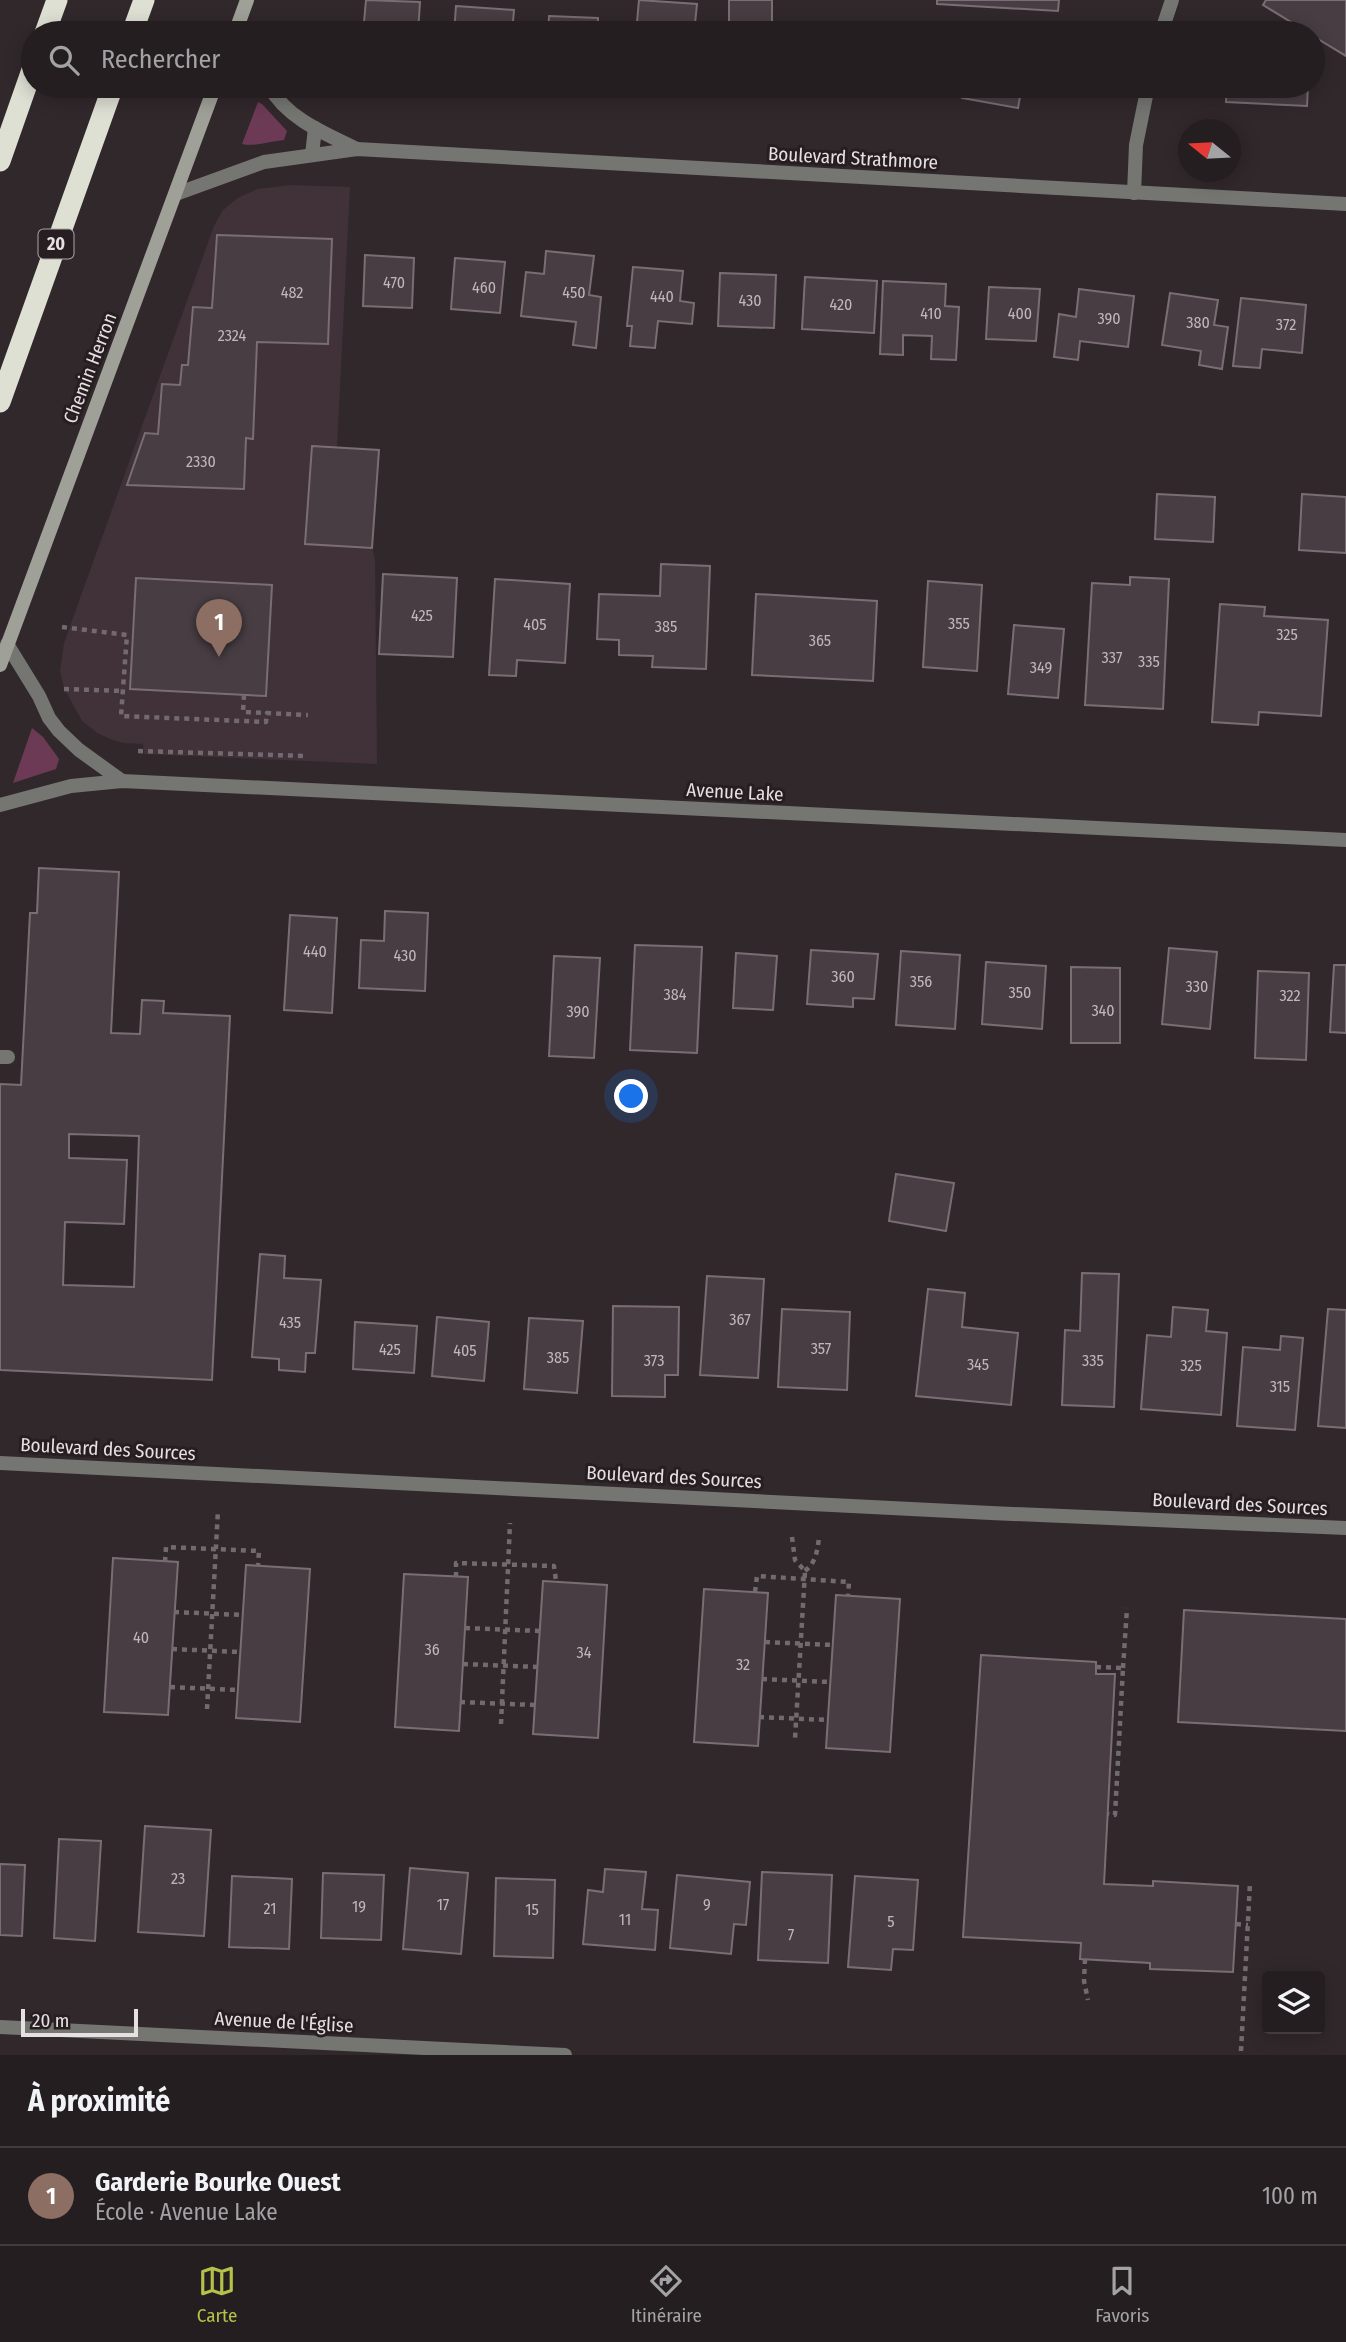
<!DOCTYPE html>
<html lang="fr">
<head>
<meta charset="utf-8">
<style>
  body { margin:0; font-family:"Fira Sans Condensed",sans-serif; background:#2d272a; color:#f1f3f6 }
  .controls { position:absolute; right:21px; bottom:21px; display:grid; overflow:hidden; border-radius:7px; box-shadow:0 4px 18px #0003 }
  .controls button { width:63px; height:63px; display:grid; place-items:center; padding:0; border:0; border-bottom:2px solid #423c3f; background:#251e21; color:#f1f3f6; font:35px sans-serif }
  .compass { position:absolute; left:1178px; top:119px; width:63px; height:63px; border-radius:50%; background:#251e21; box-shadow:0 4px 18px #0003; rotate:288deg }
  .scale { position:absolute; left:21px; bottom:18px; width:117px; box-sizing:border-box; padding-left:7px; border:4px solid #e6e0e3; border-top:0; font-size:19px; line-height:24px; white-space:nowrap; color:#e6e0e3; -webkit-text-stroke:5px #271e22; paint-order:stroke }
  .you { position:absolute; left:632px; top:1097px; width:24px; height:24px; margin:-18px; border:5px solid #fff; border-radius:50%; background:#1a73e8; box-shadow:0 0 0 10px #1a73e833 }
  .badge { display:grid; place-items:center; width:46px; height:46px; border-radius:50%; background:#b5c24a; color:#fff; font-size:23px; font-weight:700 }
  .pin { position:absolute; translate:-50% -58px; filter:drop-shadow(0 2px 4px #0008) }
  .pin::after { content:''; position:absolute; top:37px; width:24px; height:21px; background:inherit; clip-path:polygon(0 0,100% 0,50% 100%) }
  .list { margin:0; padding:0; list-style:none }
  h2 { display:flex; justify-content:space-between; align-items:center; height:91px; margin:0; padding:0 28px; font-size:30px }
  h2 small { font-size:23px; font-weight:400; color:#a3a2a5 }
  .list li { display:grid; grid-template-columns:46px 1fr auto; gap:21px; align-items:center; box-sizing:border-box; height:98px; padding:0 28px; border-top:2px solid #423c3f }
  .list b { display:block; font-size:26px; white-space:nowrap }
  .list p { margin:0; font-size:23px; white-space:nowrap; color:#a3a2a5 }
  .list em { font-size:23px; font-style:normal; color:#a3a2a5 }
  .icon { flex:none; width:38px; height:38px; fill:none; stroke:currentColor; stroke-width:2; stroke-linecap:round; stroke-linejoin:round }
  .map { position:relative; flex:none; width:1346px; height:2055px; overflow:hidden }
  .search { position:absolute; background:#251e21; box-shadow:0 4px 18px #0003; left:21px; right:21px; top:21px; height:77px; display:flex; align-items:center; gap:18px; box-sizing:border-box; padding:0 24px; border-radius:38px; color:#a3a2a5; font-size:26px }
  .sheet { height:189px; background:#251e21 }
  nav { display:flex; justify-content:space-around; align-items:center; box-sizing:border-box; height:98px; border-top:2px solid #423c3f; background:#251e21; font-size:19px; color:#a3a2a5 }
  nav a { display:grid; justify-items:center; gap:4px }
  nav .on { color:#b5c24a }
  .map>svg:first-child { display:block }
  .built { fill:#413239 }
  .green { fill:#6d3a55 }
  .building { fill:#473d42; stroke:#796e73; stroke-width:2; fill-rule:evenodd }
  .lines { fill:none; stroke-linecap:round; stroke-linejoin:round }
  .path { stroke:#726a6e; stroke-width:4.5; stroke-dasharray:5 5; stroke-linecap:butt }
  .service { stroke:#757671; stroke-width:14 }
  .minor { stroke:#757671; stroke-width:14 }
  .secondary { stroke:#9fa199; stroke-width:14 }
  .motorway { stroke:#dee0d4; stroke-width:21 }
  .labels { text-anchor:middle; dominant-baseline:central; stroke-width:6; stroke-linejoin:round; paint-order:stroke }
  .number-label { font-size:16px; fill:#beb7bb }
  .shield { fill:#271e22; stroke:#ada6a9; stroke-width:2 }
  .shield-label { font-size:18px; font-weight:bold; fill:#e6e0e3 }
  .street-label { font-size:19px; fill:#e6e0e3; stroke:#271e22 }
</style>
</head>
<body>
<div class="map">
<svg width="1346" height="2055" viewBox="0 0 1346 2055">
  <rect width="100%" height="100%" fill="#31282c"/>
  <path class="built" d="M291,185L350,187L337,447L379,450L372,548L375,559L377,764L144,754L143,744L124,743L110,739L96,732L82,721L64,688L60,671L64,643L214,226L223,210L238,198L257,189Z"/>
  <g class="green">
    <path d="M258,102L262,104L287,131L284,140C271,141 255,147 242,144Z"/>
    <path d="M32,728L43,737L59,759L56,769L13,783Z"/>
  </g>
  <g class="building">
    <path d="M366,0L420,2L418,33H363Z"/>
    <path d="M639,0L697,4L694,33H636Z"/>
    <rect x="729" y="0" width="43" height="33"/>
    <path d="M937,0H1059L1058,11L937,4Z"/>
    <path d="M1266,0H1346V56L1313,36V33H1309L1263,5Z"/>
    <path d="M456,6L514,10L512,33H454Z"/>
    <path d="M549,16L598,18V33H548Z"/>
    <path d="M813,25L869,28V33H813Z"/>
    <path d="M964,86H1022L1018,108L962,98Z"/>
    <path d="M1227,86H1308L1307,106L1226,102Z"/>
    <path d="M217,235L332,239L328,344L257,342L253,439L246,438L244,489L127,485L145,433L158,434L162,384L180,385L182,365H188L193,307L212,308Z"/>
    <path d="M546,251L594,256L589,295L601,297L596,348L573,345L576,322L521,316L526,272L544,274Z"/>
    <path d="M365,255L414,258L412,308L363,306Z"/>
    <path d="M455,258L505,262L500,313L451,309Z"/>
    <path d="M633,267L683,271L680,301L694,303L692,324L658,321L655,348L630,346L632,326H627Z"/>
    <path d="M720,273L776,275L774,328L718,326Z"/>
    <path d="M805,277L877,281L874,333L802,329Z"/>
    <path d="M883,281L946,284L945,306L959,307L956,360L931,359L932,336L903,335V355L880,354Z"/>
    <path d="M989,287L1040,289L1036,341L986,339Z"/>
    <path d="M1079,289L1134,296L1128,347L1080,341L1078,360L1054,357L1059,314L1076,317Z"/>
    <path d="M1170,293L1218,300L1214,325L1228,327L1222,369L1199,365L1201,351L1162,345Z"/>
    <path d="M1241,298L1306,305L1302,353L1262,349L1260,368L1233,366Z"/>
    <path d="M312,446L379,450L372,548L305,544Z"/>
    <path d="M1157,494L1215,497L1213,542L1155,539Z"/>
    <path d="M1302,494L1346,497V553L1299,550Z"/>
    <path d="M661,564L710,566L706,669L652,667L653,656L619,655V640L597,639L599,594L660,596Z"/>
    <path d="M383,574L457,578L453,657L379,654Z"/>
    <path d="M1130,577L1169,579L1163,709L1085,705L1092,583L1130,585Z"/>
    <path d="M136,578L272,585L266,696L130,689Z"/>
    <path d="M495,579L570,584L565,663L517,660L516,676L489,675Z"/>
    <path d="M928,581L982,585L977,671L923,667Z"/>
    <path d="M756,594L877,601L873,681L752,675Z"/>
    <path d="M1220,604L1265,607L1264,616L1328,620L1321,716L1259,712L1258,725L1212,722Z"/>
    <path d="M1014,625L1064,629L1058,698L1008,694Z"/>
    <path d="M39,868L119,872L111,1033L140,1034L142,1000L164,1001L163,1013L230,1016L212,1380L0,1370V1084L21,1085L30,913H37ZM69,1134L139,1136L134,1287L63,1285L65,1222L124,1224L127,1160L69,1158Z"/>
    <path d="M385,911L428,913L425,991L359,988L361,940L384,941Z"/>
    <path d="M290,915L337,918L332,1013L284,1010Z"/>
    <path d="M635,945L702,947L697,1053L630,1050Z"/>
    <path d="M1169,948L1217,952L1210,1029L1162,1024Z"/>
    <path d="M811,950L878,954L874,999L853,998V1007L807,1004Z"/>
    <path d="M901,951L960,955L955,1029L896,1025Z"/>
    <path d="M736,953L777,956L773,1010L733,1008Z"/>
    <path d="M554,956L600,958L594,1058L549,1056Z"/>
    <path d="M986,962L1046,966L1042,1029L982,1024Z"/>
    <path d="M1334,965H1346V1033L1330,1032Z"/>
    <path d="M1071,967L1120,968V1043H1071Z"/>
    <path d="M1258,971L1309,973L1306,1060L1255,1058Z"/>
    <path d="M896,1174L954,1183L946,1231L889,1221Z"/>
    <path d="M260,1254L285,1256L284,1278L321,1280L315,1353H306L305,1372L279,1370V1359L252,1357Z"/>
    <path d="M1082,1273L1119,1274L1114,1407L1062,1405L1065,1330L1080,1331Z"/>
    <path d="M707,1276L764,1279L758,1378L700,1375Z"/>
    <path d="M928,1289L965,1293L962,1327L1018,1333L1011,1405L916,1396Z"/>
    <path d="M613,1306L679,1307L678,1375H665V1397L612,1396Z"/>
    <path d="M1173,1307L1208,1310L1206,1331L1227,1333L1221,1415L1141,1409L1147,1335L1171,1337Z"/>
    <path d="M782,1309L850,1312L847,1390L778,1387Z"/>
    <path d="M1328,1309L1346,1310V1428L1318,1426Z"/>
    <path d="M437,1317L489,1322L484,1381L432,1376Z"/>
    <path d="M529,1318L583,1321L577,1393L524,1389Z"/>
    <path d="M355,1322L417,1326L414,1373L353,1369Z"/>
    <path d="M1281,1336L1303,1338L1295,1430L1237,1426L1243,1347L1280,1350Z"/>
    <path d="M113,1558L178,1562L168,1715L104,1712Z"/>
    <path d="M246,1565L310,1569L300,1722L236,1718Z"/>
    <path d="M404,1574L468,1577L459,1731L395,1727Z"/>
    <path d="M543,1581L607,1585L598,1738L533,1734Z"/>
    <path d="M704,1589L768,1593L758,1746L694,1742Z"/>
    <path d="M836,1595L900,1599L890,1752L826,1748Z"/>
    <path d="M1184,1610L1346,1619V1731L1178,1722Z"/>
    <path d="M981,1655L1096,1662V1674H1115L1104,1884L1153,1886V1881L1238,1886L1233,1972L1150,1969V1963L1080,1959L1081,1943L963,1937Z"/>
    <path d="M145,1826L211,1830L204,1936L138,1932Z"/>
    <path d="M59,1839L101,1841L95,1941L54,1938Z"/>
    <path d="M0,1864L25,1865L22,1936L0,1935Z"/>
    <path d="M410,1868L468,1873L461,1954L403,1949Z"/>
    <path d="M605,1869L646,1872L642,1909L658,1910L655,1950L583,1944L588,1890L603,1892Z"/>
    <path d="M762,1872L832,1875L828,1963L758,1960Z"/>
    <path d="M323,1873L384,1875L381,1940L321,1938Z"/>
    <path d="M677,1875L750,1882L746,1925L734,1924L731,1954L670,1948Z"/>
    <path d="M232,1876L292,1879L289,1949L229,1947Z"/>
    <path d="M855,1876L918,1880L913,1950L893,1949L891,1970L848,1967Z"/>
    <path d="M496,1878L555,1880L553,1958L494,1956Z"/>
  </g>
  <g class="lines">
    <g class="path">
      <path d="M62,627L127,635L121,716L266,722L267,713L308,715"/>
      <path d="M64,689L123,691"/>
      <path d="M244,695L243,712L267,713"/>
      <path d="M138,751L307,756"/>
      <path d="M792,1537L795,1560L805,1571L795,1739"/>
      <path d="M165,1562L166,1547L259,1551L258,1565"/>
      <path d="M805,1571C816,1562 817,1552 819,1538"/>
      <path d="M456,1577V1563L554,1566L556,1581"/>
      <path d="M755,1592L757,1576L849,1582L848,1596"/>
      <path d="M174,1612L243,1615"/>
      <path d="M465,1628L540,1631"/>
      <path d="M765,1642L833,1645"/>
      <path d="M172,1649L240,1652"/>
      <path d="M463,1664L538,1667"/>
      <path d="M1096,1667L1123,1668L1115,1815L1108,1814"/>
      <path d="M1123,1668L1127,1608"/>
      <path d="M762,1679L830,1682"/>
      <path d="M170,1687L238,1690"/>
      <path d="M460,1702L535,1705"/>
      <path d="M207,1709L218,1510"/>
      <path d="M759,1717L828,1720"/>
      <path d="M501,1724L510,1523"/>
      <path d="M1236,1924L1248,1925"/>
      <path d="M1085,1959L1084,1981L1088,2000"/>
      <path d="M1241,2051L1250,1883"/>
    </g>
    <g class="service">
      <path d="M312,155L315,128"/>
      <path d="M0,1057H8"/>
    </g>
    <g class="minor">
      <path d="M1161,33L1172,0"/>
      <path d="M269,86C287,119 326,134 357,149"/>
      <path d="M1134,193L1136,145L1148,86"/>
      <path d="M176,194L264,162L357,149L1346,204"/>
      <path d="M7,644L39,696L49,718L59,731L79,750L122,781"/>
      <path d="M0,805L71,786L122,781L1346,840"/>
      <path d="M0,1463L991,1513L1346,1528"/>
      <path d="M0,2027L565,2055"/>
    </g>
    <g class="secondary">
      <path d="M235,33L247,0"/>
      <path d="M0,665L215,86"/>
    </g>
    <g class="motorway">
      <path d="M45,33L57,0"/>
      <path d="M132,33L144,0"/>
      <path d="M0,161L33,67"/>
      <path d="M0,402L113,86"/>
    </g>
  </g>
  <g class="labels">
    <g class="number-label">
      <text x="394" y="282">470</text>
      <text x="484" y="287">460</text>
      <text x="292" y="292">482</text>
      <text x="574" y="292">450</text>
      <text x="662" y="296">440</text>
      <text x="750" y="300">430</text>
      <text x="841" y="304">420</text>
      <text x="931" y="313">410</text>
      <text x="1020" y="313">400</text>
      <text x="1109" y="318">390</text>
      <text x="1198" y="322">380</text>
      <text x="1286" y="324">372</text>
      <text x="232" y="335">2324</text>
      <text x="201" y="461">2330</text>
      <text x="422" y="615">425</text>
      <text x="959" y="623">355</text>
      <text x="535" y="624">405</text>
      <text x="666" y="626">385</text>
      <text x="1287" y="634">325</text>
      <text x="820" y="640">365</text>
      <text x="1112" y="657">337</text>
      <text x="1149" y="661">335</text>
      <text x="1041" y="667">349</text>
      <text x="315" y="951">440</text>
      <text x="405" y="955">430</text>
      <text x="843" y="976">360</text>
      <text x="921" y="981">356</text>
      <text x="1197" y="986">330</text>
      <text x="1020" y="992">350</text>
      <text x="675" y="994">384</text>
      <text x="1290" y="995">322</text>
      <text x="1103" y="1010">340</text>
      <text x="578" y="1011">390</text>
      <text x="740" y="1319">367</text>
      <text x="290" y="1322">435</text>
      <text x="821" y="1348">357</text>
      <text x="390" y="1349">425</text>
      <text x="465" y="1350">405</text>
      <text x="558" y="1357">385</text>
      <text x="654" y="1360">373</text>
      <text x="1093" y="1360">335</text>
      <text x="978" y="1364">345</text>
      <text x="1191" y="1365">325</text>
      <text x="1280" y="1386">315</text>
      <text x="141" y="1637">40</text>
      <text x="432" y="1649">36</text>
      <text x="584" y="1652">34</text>
      <text x="743" y="1664">32</text>
      <text x="178" y="1878">23</text>
      <text x="443" y="1904">17</text>
      <text x="707" y="1904">9</text>
      <text x="359" y="1906">19</text>
      <text x="270" y="1908">21</text>
      <text x="532" y="1909">15</text>
      <text x="625" y="1919">11</text>
      <text x="891" y="1921">5</text>
      <text x="791" y="1934">7</text>
    </g>
    <rect class="shield" x="38.5" y="229.5" width="35" height="29" rx="5"/>
    <g class="shield-label">
      <text x="56" y="244">20</text>
    </g>
    <g class="street-label">
      <text transform="translate(853 158) rotate(3)">Boulevard Strathmore</text>
      <text transform="translate(90 368) rotate(-69)">Chemin Herron</text>
      <text transform="translate(735 792) rotate(3)">Avenue Lake</text>
      <text transform="translate(108 1449) rotate(3)">Boulevard des Sources</text>
      <text transform="translate(674 1477) rotate(3)">Boulevard des Sources</text>
      <text transform="translate(1240 1504) rotate(3)">Boulevard des Sources</text>
      <text transform="translate(284 2022) rotate(3)">Avenue de l'Église</text>
    </g>
  </g>
</svg>
<div class="controls">
<button><svg class="icon" aria-label="layers" viewBox="0 0 24 24"><path d="M12 4l9 5-9 5-9-5zM3 14l9 5 9-5"/></svg></button>
</div>
<svg class="compass" viewBox="-18 -18 36 36"><path d="M0-13l5 13h-10z" fill="#e53935"/><path d="M0 13l5-13h-10z" fill="#a3a2a5"/></svg>
<div class="scale">20 m</div>
<div class="you"></div>
<div class="pin badge" style="left:219px;top:657px;background:#8d6e63">1</div>
<div class="search"><svg class="icon" aria-label="search" viewBox="0 0 24 24"><circle cx="10" cy="10" r="6"/><path d="M15 15l6 6"/></svg>Rechercher</div>
</div>
<section class="sheet">
<h2>À proximité<small></small></h2>
<ul class="list">
<li><span class="badge" style="background:#8d6e63">1</span><div><b>Garderie Bourke Ouest</b><p>École · Avenue Lake</p></div><em>100 m</em></li>
</ul>
</section>
<nav>
<a class="on"><svg class="icon" aria-label="map" viewBox="0 0 24 24"><path d="M3 6l6-2 6 2 6-2v14l-6 2-6-2-6 2zM9 4v14M15 6v14"/></svg>Carte</a>
<a><svg class="icon" aria-label="directions" viewBox="0 0 24 24"><path d="M12 3l9 9-9 9-9-9zM9 14v-3h6M13 9l2 2-2 2"/></svg>Itinéraire</a>
<a><svg class="icon" aria-label="saved" viewBox="0 0 24 24"><path d="M7 4h10v16l-5-4-5 4z"/></svg>Favoris</a>
</nav>
</body>
</html>
